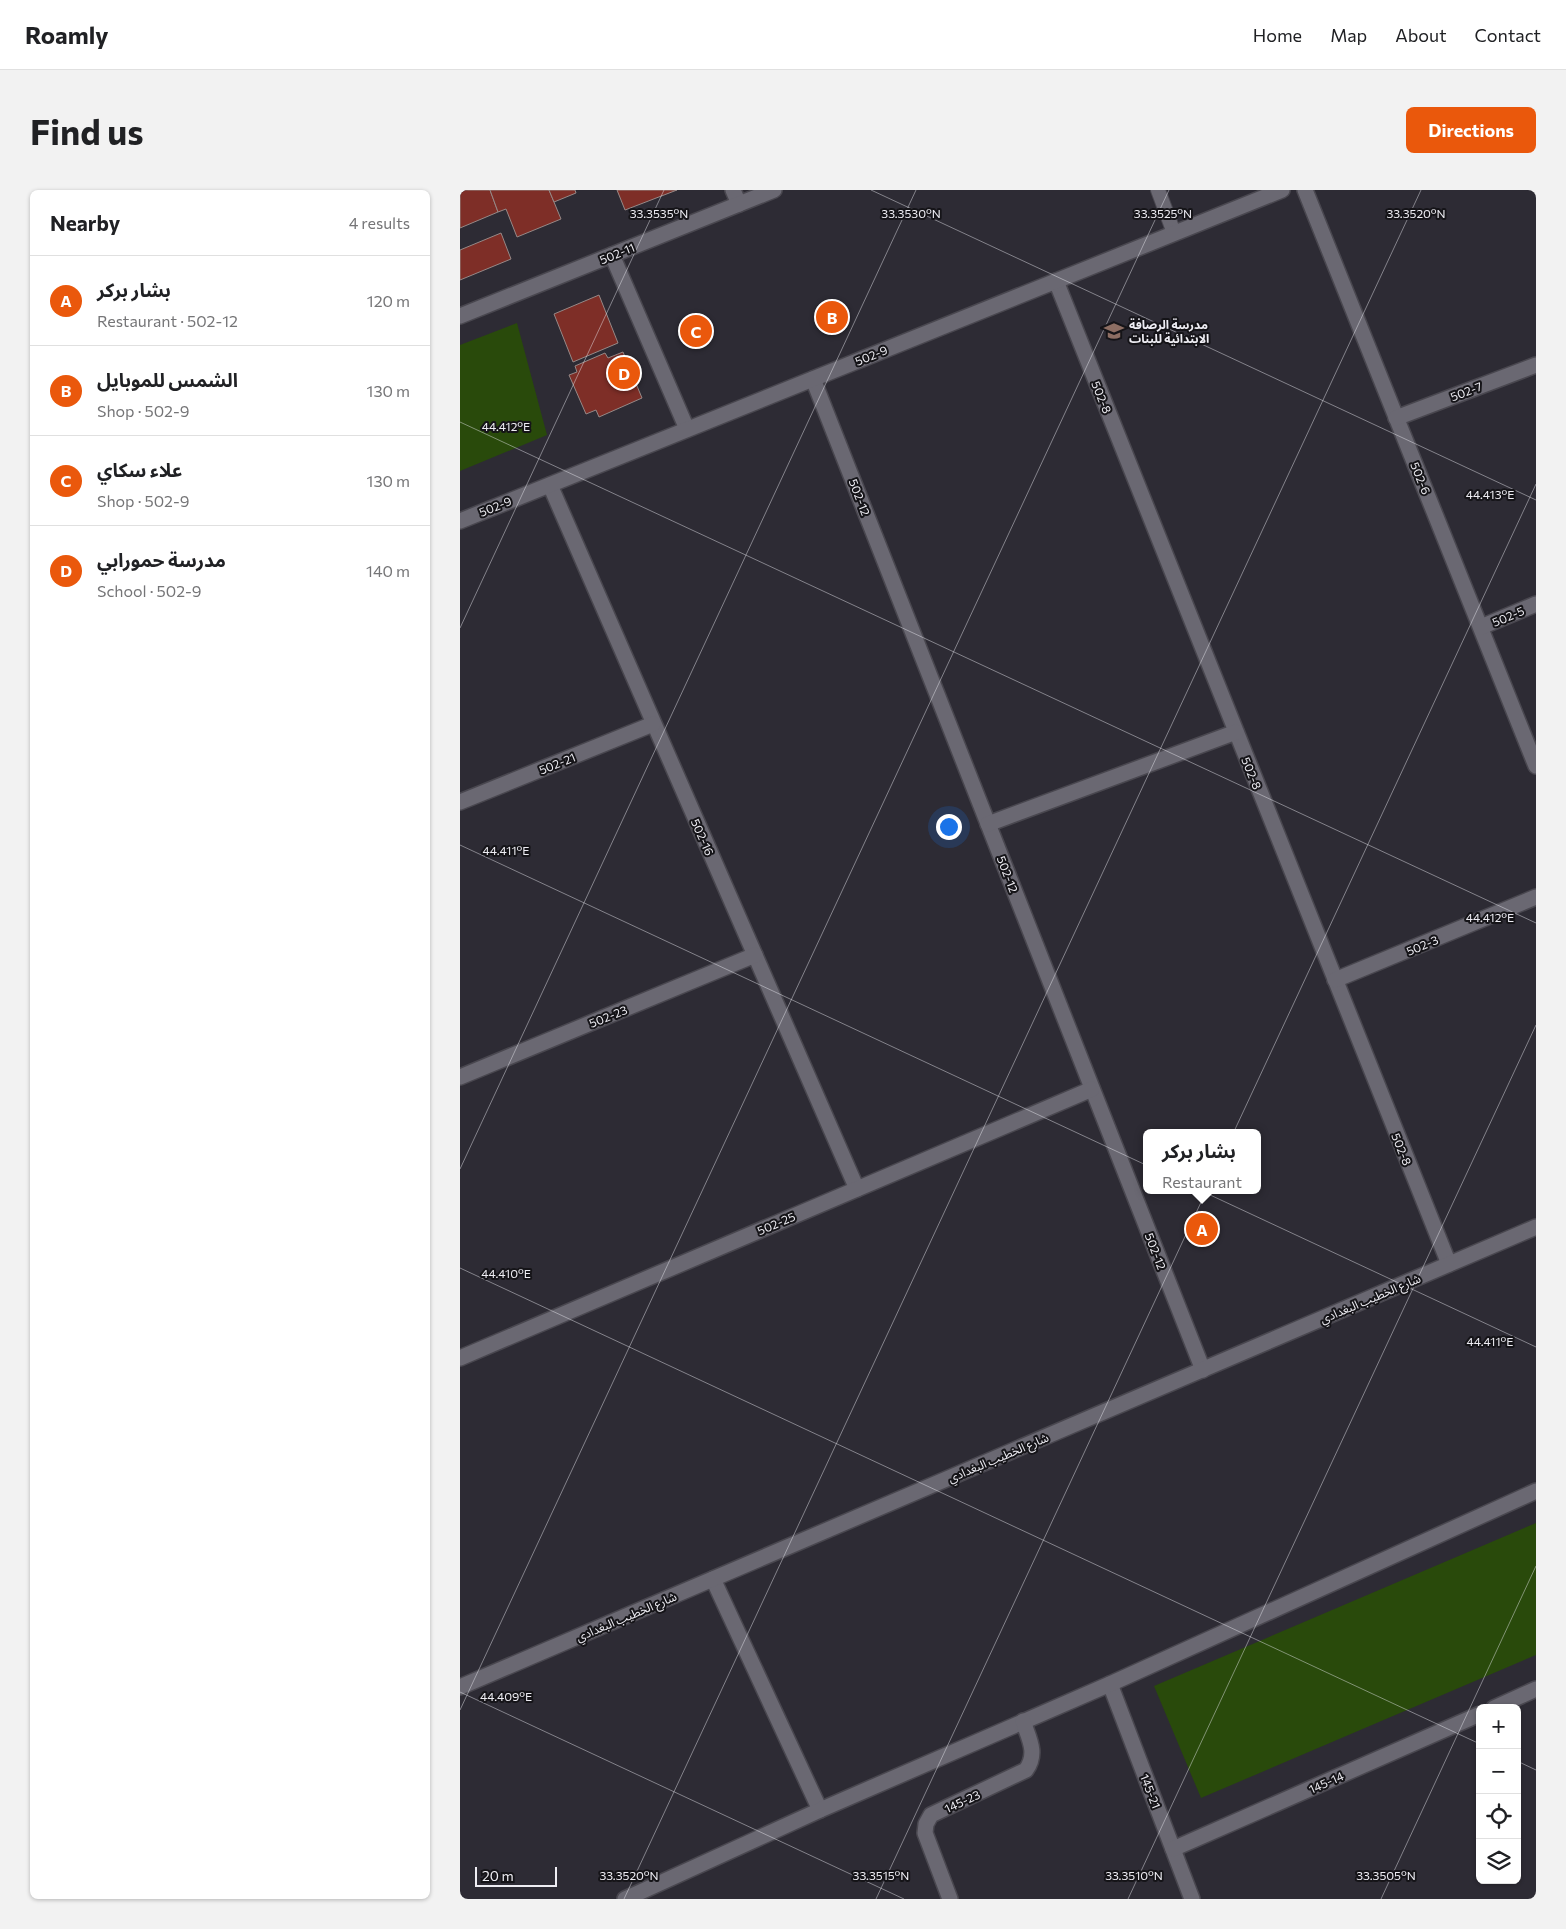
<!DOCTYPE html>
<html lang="en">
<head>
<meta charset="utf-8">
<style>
  body { margin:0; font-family:Commissioner,"Noto Sans Arabic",sans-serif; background:#f2f2f2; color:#202124 }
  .controls { position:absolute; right:15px; bottom:15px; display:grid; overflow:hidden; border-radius:8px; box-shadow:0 1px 4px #0004 }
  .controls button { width:45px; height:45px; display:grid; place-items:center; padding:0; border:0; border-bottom:1px solid #e0e0e0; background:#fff; color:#202124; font:25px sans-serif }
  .scale { position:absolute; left:15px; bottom:12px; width:82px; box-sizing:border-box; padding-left:5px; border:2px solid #eeedf3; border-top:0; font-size:14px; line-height:18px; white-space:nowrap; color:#eeedf3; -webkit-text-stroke:4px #151418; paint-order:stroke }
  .you { position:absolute; left:488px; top:636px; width:18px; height:18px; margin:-12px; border:4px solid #fff; border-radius:50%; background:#1a73e8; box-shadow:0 0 0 8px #1a73e833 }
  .badge { display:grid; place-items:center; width:32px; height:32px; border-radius:50%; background:#ea580c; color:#fff; font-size:16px; font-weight:700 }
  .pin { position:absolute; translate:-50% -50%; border:2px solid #fff; box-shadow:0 1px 5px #0006 }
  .popup { position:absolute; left:683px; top:939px; width:118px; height:65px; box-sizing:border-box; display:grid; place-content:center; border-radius:8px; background:#fff; filter:drop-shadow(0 1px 4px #0005); font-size:16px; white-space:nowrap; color:#757577 }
  .popup b { font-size:19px; color:#202124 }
  .popup::after { content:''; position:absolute; left:50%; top:100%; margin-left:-10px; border:10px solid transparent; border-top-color:#fff }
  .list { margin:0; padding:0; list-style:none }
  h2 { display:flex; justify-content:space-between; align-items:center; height:65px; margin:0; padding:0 20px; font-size:21px }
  h2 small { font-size:16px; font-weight:400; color:#757577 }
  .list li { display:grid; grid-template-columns:32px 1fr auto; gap:15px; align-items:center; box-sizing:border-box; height:90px; padding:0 20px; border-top:1px solid #e0e0e0 }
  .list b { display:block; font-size:19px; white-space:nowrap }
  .list p { margin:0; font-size:16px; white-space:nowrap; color:#757577 }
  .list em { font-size:16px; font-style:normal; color:#757577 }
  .icon { flex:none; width:28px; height:28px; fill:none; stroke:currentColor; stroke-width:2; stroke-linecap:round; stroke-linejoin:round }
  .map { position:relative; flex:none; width:1076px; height:1709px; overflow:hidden; border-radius:8px }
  header { display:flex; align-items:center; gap:30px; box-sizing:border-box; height:70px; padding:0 25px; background:#fff; border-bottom:1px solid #e0e0e0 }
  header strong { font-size:24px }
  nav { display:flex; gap:28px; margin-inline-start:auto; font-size:18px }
  .intro { display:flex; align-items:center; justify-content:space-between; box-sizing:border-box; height:120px; padding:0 30px }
  h1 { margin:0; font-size:35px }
  .button { padding:12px 22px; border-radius:8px; background:#ea580c; color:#fff; font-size:18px; font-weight:700 }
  main { display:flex; gap:30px; padding:0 30px }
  aside { flex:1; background:#fff; border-radius:8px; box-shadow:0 1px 4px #0004 }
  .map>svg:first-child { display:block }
  .green { fill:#294a0b }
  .building { fill:#7e2e27; stroke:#968987 }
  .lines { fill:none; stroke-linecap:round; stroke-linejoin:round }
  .lane-casing { stroke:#49474f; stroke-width:16 }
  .street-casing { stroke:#49474f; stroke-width:18 }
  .secondary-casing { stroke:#49474f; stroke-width:18 }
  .lane { stroke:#6a6872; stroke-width:14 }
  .street { stroke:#6a6872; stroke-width:15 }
  .secondary { stroke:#6a6872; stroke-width:15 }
  .ticks { fill:none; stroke:#eeedf3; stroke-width:1; stroke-opacity:0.45 }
  .labels { text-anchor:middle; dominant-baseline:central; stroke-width:4; stroke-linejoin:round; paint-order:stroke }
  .street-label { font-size:12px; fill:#eeedf3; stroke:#151418 }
  .poi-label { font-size:12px; font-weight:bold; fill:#eeedf3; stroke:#151418; text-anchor:start }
  .ticks-label { font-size:12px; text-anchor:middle; fill:#eeedf3; stroke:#151418; stroke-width:4; stroke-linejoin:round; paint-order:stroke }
</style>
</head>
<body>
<header>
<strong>Roamly</strong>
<nav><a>Home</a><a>Map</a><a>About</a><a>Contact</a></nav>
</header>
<div class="intro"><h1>Find us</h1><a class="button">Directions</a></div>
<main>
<aside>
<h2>Nearby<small>4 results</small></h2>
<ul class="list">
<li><span class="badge">A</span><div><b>بشار بركر</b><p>Restaurant · 502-12</p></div><em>120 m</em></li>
<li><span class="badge">B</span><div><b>الشمس للموبايل</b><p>Shop · 502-9</p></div><em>130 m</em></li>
<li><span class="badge">C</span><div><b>علاء سكاي</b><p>Shop · 502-9</p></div><em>130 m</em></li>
<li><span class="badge">D</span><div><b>مدرسة حمورابي</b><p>School · 502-9</p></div><em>140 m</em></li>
</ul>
</aside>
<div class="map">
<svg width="1076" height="1709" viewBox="0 0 1076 1709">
  <rect width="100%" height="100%" fill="#2d2b34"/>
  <g class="green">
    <path d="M57,133L87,245L0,281V155Z"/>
    <path d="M1076,1333V1465L741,1608L694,1496Z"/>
  </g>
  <g class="building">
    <path d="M0,0H30L38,22L0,38Z"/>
    <path d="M30,0H89L101,29L57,47L46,19L38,22Z"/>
    <path d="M89,0H115L116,3L94,12Z"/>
    <path d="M157,0H217L165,20Z"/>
    <path d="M41,43L51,69L0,90V60Z"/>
    <path d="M139,105L158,153L113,172L94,124Z"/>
    <path d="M163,162L182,208L139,227L136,220L126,224L109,185L117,182L115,176L145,163L148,168Z"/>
  </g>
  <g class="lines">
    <defs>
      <path id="lane" d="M698,0L714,43"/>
      <g id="street">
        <path d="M273,0L279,14"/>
        <path d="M845,0L1076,576"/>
        <path d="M152,65L227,239"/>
        <path d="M596,91L989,1074"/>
        <path d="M0,126L314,0"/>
        <path d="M353,189L743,1180"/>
        <path d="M936,228L1076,175"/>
        <path d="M90,295L397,999"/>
        <path d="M0,331L822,0"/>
        <path d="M1021,437L1076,414"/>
        <path d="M0,612L193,534"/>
        <path d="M528,634L776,542"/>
        <path d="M875,790L1076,707"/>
        <path d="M0,887L295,765"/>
        <path d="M0,1168L632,899"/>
        <path d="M253,1389L360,1620"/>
        <path d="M650,1494L732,1709"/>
        <path d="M1034,1518L1076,1499"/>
        <path d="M713,1659L1020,1524"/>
        <path d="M165,1709L360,1620L650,1494L1076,1301"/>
        <path d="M490,1709L465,1643L466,1634L471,1625L566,1580C578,1563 569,1549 563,1531"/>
      </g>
      <path id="secondary" d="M0,1497L1076,1037"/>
    </defs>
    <use href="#lane" class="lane-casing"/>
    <use href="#street" class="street-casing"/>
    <use href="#secondary" class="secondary-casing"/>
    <use href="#lane" class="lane"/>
    <use href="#street" class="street"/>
    <use href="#secondary" class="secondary"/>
  </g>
  <path class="ticks" d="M411,0L1076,310M0,232L1076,733M0,438L204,0M0,655L1076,1157M0,979L456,0M0,1078L1020,1554M0,1502L444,1709M0,1520L709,0M1057,1571L1076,1580M164,1709L961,0M416,1709L1076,294M668,1709L1076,835M921,1709L1076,1376"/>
  <defs>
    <symbol id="school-bare" viewBox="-9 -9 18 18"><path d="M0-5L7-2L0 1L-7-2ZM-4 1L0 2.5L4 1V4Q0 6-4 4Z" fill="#8d6e63" stroke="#151418" stroke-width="2.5" paint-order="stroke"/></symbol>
  </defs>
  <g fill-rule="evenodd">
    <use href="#school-bare" x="640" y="127" width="28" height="28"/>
  </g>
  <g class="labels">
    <g class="street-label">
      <text transform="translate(157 63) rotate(-22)">502-11</text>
      <text transform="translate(411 165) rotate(-22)">502-9</text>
      <text transform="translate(1006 201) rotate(-21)">502-7</text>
      <text transform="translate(642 207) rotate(68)">502-8</text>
      <text transform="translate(961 288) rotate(68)">502-6</text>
      <text transform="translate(400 307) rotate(69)">502-12</text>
      <text transform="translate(35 316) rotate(-22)">502-9</text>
      <text transform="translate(1048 426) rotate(-23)">502-5</text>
      <text transform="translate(97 573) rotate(-22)">502-21</text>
      <text transform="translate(792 583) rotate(68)">502-8</text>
      <text transform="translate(243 647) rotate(66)">502-16</text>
      <text transform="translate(548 684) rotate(69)">502-12</text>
      <text transform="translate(962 755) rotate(-23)">502-3</text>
      <text transform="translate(148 826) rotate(-22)">502-23</text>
      <text transform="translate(942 959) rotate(68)">502-8</text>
      <text transform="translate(316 1033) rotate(-23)">502-25</text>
      <text transform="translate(696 1061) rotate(69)">502-12</text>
      <text transform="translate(910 1108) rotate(-23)">شارع الخطيب البغدادي</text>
      <text transform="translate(538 1267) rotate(-23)">شارع الخطيب البغدادي</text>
      <text transform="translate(166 1426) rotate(-23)">شارع الخطيب البغدادي</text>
      <text transform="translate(866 1592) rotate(-24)">145-14</text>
      <text transform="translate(691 1601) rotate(69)">145-21</text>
      <text transform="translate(502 1611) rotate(-25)">145-23</text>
    </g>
    <g class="poi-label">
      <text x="669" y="134">مدرسة الرصافة<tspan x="669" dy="14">الابتدائية للبنات</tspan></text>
    </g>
  </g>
  <g class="ticks-label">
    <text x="199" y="28">33.3535°N</text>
    <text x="451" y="28">33.3530°N</text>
    <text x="703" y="28">33.3525°N</text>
    <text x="956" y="28">33.3520°N</text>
    <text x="46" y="241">44.412°E</text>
    <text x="1030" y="309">44.413°E</text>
    <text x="46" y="665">44.411°E</text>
    <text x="1030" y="732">44.412°E</text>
    <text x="46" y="1088">44.410°E</text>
    <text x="1030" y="1156">44.411°E</text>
    <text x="46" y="1511">44.409°E</text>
    <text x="169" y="1690">33.3520°N</text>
    <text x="421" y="1690">33.3515°N</text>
    <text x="674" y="1690">33.3510°N</text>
    <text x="926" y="1690">33.3505°N</text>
  </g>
</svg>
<div class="controls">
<button>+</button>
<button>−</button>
<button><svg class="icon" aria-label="locate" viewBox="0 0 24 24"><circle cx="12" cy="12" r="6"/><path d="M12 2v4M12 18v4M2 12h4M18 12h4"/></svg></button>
<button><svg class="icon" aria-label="layers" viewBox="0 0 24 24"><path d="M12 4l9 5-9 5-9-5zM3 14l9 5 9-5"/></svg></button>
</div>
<div class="scale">20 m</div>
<div class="you"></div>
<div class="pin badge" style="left:742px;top:1039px">A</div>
<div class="popup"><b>بشار بركر</b>Restaurant</div>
<div class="pin badge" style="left:372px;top:127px">B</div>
<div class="pin badge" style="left:236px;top:141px">C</div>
<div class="pin badge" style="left:164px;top:183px">D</div>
</div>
</main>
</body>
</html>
